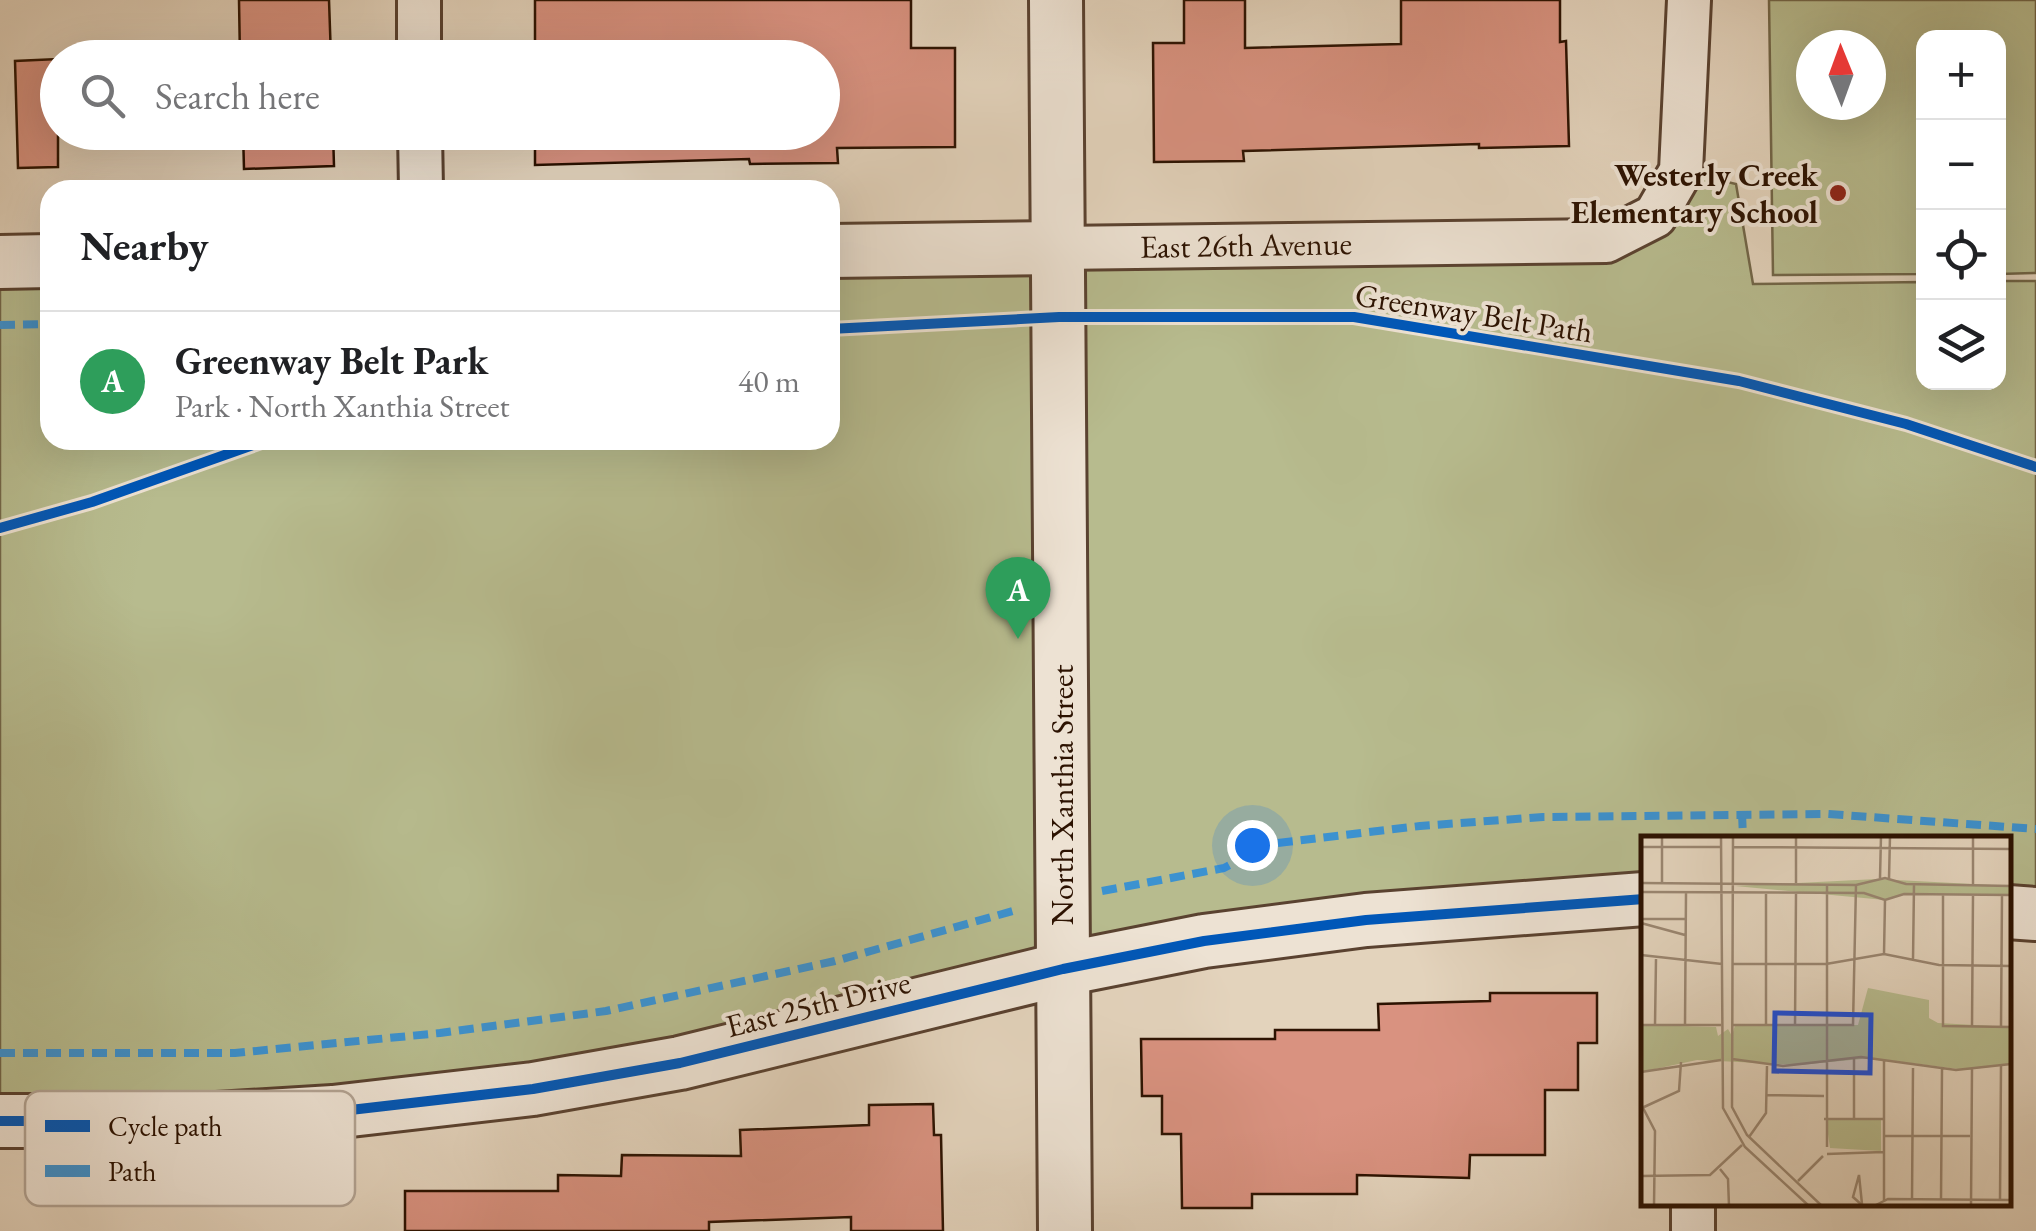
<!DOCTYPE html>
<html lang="en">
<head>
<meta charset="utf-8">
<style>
  body { margin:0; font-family:"EB Garamond",serif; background:#f2f2f2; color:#202124 }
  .controls { position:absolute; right:30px; top:30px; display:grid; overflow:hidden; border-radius:20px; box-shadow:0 10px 40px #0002 }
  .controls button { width:90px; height:90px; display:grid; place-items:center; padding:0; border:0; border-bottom:2px solid #e0e0e0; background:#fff; color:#202124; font:50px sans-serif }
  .compass { position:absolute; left:1796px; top:30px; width:90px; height:90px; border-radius:50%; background:#fff; box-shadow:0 10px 40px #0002; rotate:359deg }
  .you { position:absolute; left:1252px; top:845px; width:35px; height:35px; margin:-25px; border:8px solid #fff; border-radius:50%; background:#1a73e8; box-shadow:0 0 0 15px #1a73e833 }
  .badge { display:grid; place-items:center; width:65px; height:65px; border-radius:50%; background:#0f766e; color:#fff; font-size:32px; font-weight:700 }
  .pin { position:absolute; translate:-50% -82px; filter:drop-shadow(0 2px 5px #0008) }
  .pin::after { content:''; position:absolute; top:52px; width:35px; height:30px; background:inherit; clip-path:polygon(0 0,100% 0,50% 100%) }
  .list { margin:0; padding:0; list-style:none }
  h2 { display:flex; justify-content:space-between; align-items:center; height:130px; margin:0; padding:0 40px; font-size:42px }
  h2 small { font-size:32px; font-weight:400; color:#757577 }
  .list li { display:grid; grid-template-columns:65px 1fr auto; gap:30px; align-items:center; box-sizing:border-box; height:140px; padding:0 40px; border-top:2px solid #e0e0e0 }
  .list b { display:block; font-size:38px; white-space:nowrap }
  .list p { margin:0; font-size:32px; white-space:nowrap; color:#757577 }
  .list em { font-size:32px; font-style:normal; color:#757577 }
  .icon { flex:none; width:55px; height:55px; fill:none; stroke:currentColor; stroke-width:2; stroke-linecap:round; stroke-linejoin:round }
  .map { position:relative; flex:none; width:2036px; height:1231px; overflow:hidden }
  .search { position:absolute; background:#fff; box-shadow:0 10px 40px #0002; left:40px; top:40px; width:800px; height:110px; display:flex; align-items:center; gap:25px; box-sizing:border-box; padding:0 35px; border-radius:55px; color:#757577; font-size:38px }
  .panel { position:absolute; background:#fff; box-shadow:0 10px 40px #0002; left:40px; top:180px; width:800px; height:270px; border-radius:30px }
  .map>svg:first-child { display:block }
  .green { fill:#b7bb8e; stroke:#726648; stroke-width:2.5; fill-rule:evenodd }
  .building { fill:#d99280; stroke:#2c1201; stroke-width:2.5 }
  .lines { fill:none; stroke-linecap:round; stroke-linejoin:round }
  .minor-casing { stroke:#5a4230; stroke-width:48 }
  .tertiary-casing { stroke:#5a4230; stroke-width:58 }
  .minor { stroke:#ede2d3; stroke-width:42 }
  .tertiary { stroke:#ede2d3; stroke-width:52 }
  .quiet { stroke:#3c92d0; stroke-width:8; stroke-dasharray:15 8; stroke-linecap:butt }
  .cycleway-casing { stroke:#ede2d3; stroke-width:16 }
  .cycleway { stroke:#0057b8; stroke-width:10 }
  .poi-dot { fill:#8f2418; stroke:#ede2d3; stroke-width:4 }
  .labels { text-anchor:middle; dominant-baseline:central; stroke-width:8; stroke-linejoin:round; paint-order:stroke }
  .poi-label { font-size:32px; font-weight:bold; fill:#2c1201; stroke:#ede2d3; text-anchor:end }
  .street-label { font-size:32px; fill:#2c1201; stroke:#ede2d3 }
  .inset-road { fill:none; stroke:#9a8671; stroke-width:2.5 }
  .view { fill:#1d4ed8; fill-opacity:0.15; stroke:#1d4ed8; stroke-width:5 }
  .inset-edge { fill:none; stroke:#2c1201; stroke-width:5 }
  .key { fill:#ede2d3; stroke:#b3a494; stroke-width:2.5 }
  .key-label { font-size:28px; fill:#2c1201 }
</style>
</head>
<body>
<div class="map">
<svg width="2036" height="1231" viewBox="0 0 2036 1231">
  <rect width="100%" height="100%" fill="#e3d3bc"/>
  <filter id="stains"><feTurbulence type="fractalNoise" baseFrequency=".002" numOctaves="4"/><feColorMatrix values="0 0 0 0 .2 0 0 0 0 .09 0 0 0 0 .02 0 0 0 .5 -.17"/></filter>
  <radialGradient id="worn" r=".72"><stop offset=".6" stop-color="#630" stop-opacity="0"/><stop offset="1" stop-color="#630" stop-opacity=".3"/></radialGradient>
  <g class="green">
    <path d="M1769,0H2036V273L1999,274L1998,38H1924L1923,274L1773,275ZM1811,45H1871V105H1811Z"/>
    <path d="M1681,171L1736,184L1753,284L1923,282L1924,382H1998L1999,281H2036V914L2009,912L2008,838H1644L1643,899L1514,907L680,1063L0,1121V262L50,261V440H830V251L1606,241Z"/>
  </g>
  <g class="building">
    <path d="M239,0H329L331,58H240Z"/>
    <path d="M535,0H911V48H955V147L837,148L838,163L750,164L749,159L535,165V132H822V58H535Z"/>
    <path d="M1184,0H1245V48L1401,44V0H1560V42L1566,41L1569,146L1479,148V144L1243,151L1244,161L1154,162L1153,43H1184Z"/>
    <path d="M58,59V167L18,168L15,61Z"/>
    <path d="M243,132H333L334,166L244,169Z"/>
    <path d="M1490,993H1597V1043H1578V1090H1545V1155H1470L1469,1178L1357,1175V1194H1252V1208H1182L1181,1134H1162V1096H1142L1141,1039H1275V1030H1379L1378,1004L1490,1001Z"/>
    <path d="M933,1104L934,1135H941L943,1231H851V1217L709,1222V1231H405V1191H558V1175L621,1176L622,1155L741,1156L740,1130L869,1125V1105Z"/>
  </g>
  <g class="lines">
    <defs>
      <g id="minor">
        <path d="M419,0V58"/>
        <path d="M420,132L421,190"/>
        <path d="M1058,248L1606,241L1655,216L1681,171L1689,0"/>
        <path d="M1693,1204V1231"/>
      </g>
      <g id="tertiary">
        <path d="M1056,0L1065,1231"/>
        <path d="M830,251L1058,248"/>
        <path d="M0,262L50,261"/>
        <path d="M2008,912L2036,914"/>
        <path d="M0,1121H184L333,1112L533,1089L680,1063L1063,969L1204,941L1366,920L1644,899"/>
      </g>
    </defs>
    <use href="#minor" class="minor-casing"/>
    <use href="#tertiary" class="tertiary-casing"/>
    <use href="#minor" class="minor"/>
    <use href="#tertiary" class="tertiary"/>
    <g class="quiet">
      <path d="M0,325L50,324"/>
      <path d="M1742,813L1743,838"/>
      <path d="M1102,891L1224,868L1269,844L1420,826L1543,817L1828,814L2036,829"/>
      <path d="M0,1053H235L440,1033L606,1011L835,961L1013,911"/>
    </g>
    <defs>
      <g id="cycleway">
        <path d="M830,329L1059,317H1354L1739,381L1906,424L2036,467"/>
        <path d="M0,528L92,502L267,440"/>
        <path d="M0,1121H184L333,1112L533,1089L680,1063L1063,969L1204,941L1366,920L1644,899"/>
      </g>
    </defs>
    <use href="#cycleway" class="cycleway-casing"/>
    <use href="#cycleway" class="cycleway"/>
  </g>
  <circle class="poi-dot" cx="1838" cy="193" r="10"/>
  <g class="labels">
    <g class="poi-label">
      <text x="1818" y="175">Westerly Creek<tspan x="1818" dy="37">Elementary School</tspan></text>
    </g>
    <g class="street-label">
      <text transform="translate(1246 245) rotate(-1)">East 26th Avenue</text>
      <text transform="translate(1474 313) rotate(9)">Greenway Belt Path</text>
      <text transform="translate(1062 795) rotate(-90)">North Xanthia Street</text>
      <text transform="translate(818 1004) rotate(-14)">East 25th Drive</text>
    </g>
  </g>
  <g transform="translate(1641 836)">
    <rect width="370" height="370" fill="#e3d3bc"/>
    <path d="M236,43L370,50V59L263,58L244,64L94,50ZM227,152L288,164V182L297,187L370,191V228L325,234L230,222L159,229L56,224L0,236V189L75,191L77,200L87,193L91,200L94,189H217ZM185,284H240V315L189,312Z" fill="#b7bb8e"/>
    <path class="inset-road" d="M80,0L82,272L104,311L168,370M92,0L91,271L106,299L181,370M0,11H81M93,11L370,13M239,42L240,0M248,43L249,0M0,47L215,49L244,42L265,48L370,50M21,47V0M155,47V0M186,48V311M332,48V0M0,56L223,57L244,64L263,58L370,59M302,58V190L370,191M0,83H44M0,87L44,99M243,118L244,64M0,119L81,128M272,124L273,49M92,128H185L243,118L298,129L370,130M0,189H80M14,189L15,123M44,189L45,57M91,189H212L215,49M125,190V58M154,190L155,58M331,191L332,59M360,191L361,59M91,223L142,230L220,221L315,234L370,228M243,224V364M0,236L80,224M126,259L183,260M0,268L14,295L13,370M3,271L38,255L40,226M183,283H242M213,283V221M242,300H329M108,301L125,277L126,230M186,318L242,316M79,333L87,343L88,370M0,340L69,339L101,309M157,345L182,320M271,364L272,232M300,364L301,233M359,364L360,230M221,368L218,339L212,361L222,370M233,370L247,363L370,364M330,370L331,233"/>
    <path class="view" d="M134,177L230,179L229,237L133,235Z"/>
    <rect width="370" height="370" class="inset-edge"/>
  </g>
  <rect x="25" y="1091" width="330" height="115" rx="15" class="key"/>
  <rect x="45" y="1120" width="45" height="12" fill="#0057b8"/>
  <rect x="45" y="1165" width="45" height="12" fill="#3c92d0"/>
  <g class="key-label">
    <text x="108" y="1136">Cycle path</text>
    <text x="108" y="1181">Path</text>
  </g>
  <rect width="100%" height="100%" filter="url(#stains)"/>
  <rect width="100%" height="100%" fill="url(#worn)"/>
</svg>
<div class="controls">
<button>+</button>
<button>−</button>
<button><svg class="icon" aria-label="locate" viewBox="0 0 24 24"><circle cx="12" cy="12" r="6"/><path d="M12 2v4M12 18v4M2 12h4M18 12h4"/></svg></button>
<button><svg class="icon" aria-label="layers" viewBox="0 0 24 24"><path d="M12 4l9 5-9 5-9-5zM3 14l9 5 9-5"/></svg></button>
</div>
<svg class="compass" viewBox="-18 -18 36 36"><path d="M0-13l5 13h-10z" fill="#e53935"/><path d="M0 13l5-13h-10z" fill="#757577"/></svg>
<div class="you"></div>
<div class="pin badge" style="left:1018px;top:639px;background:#2e9e5b">A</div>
<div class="search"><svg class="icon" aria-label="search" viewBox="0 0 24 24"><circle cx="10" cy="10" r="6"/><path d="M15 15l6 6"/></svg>Search here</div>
<section class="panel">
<h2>Nearby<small></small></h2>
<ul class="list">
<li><span class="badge" style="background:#2e9e5b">A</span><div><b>Greenway Belt Park</b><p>Park · North Xanthia Street</p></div><em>40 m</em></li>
</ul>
</section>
</div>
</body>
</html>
